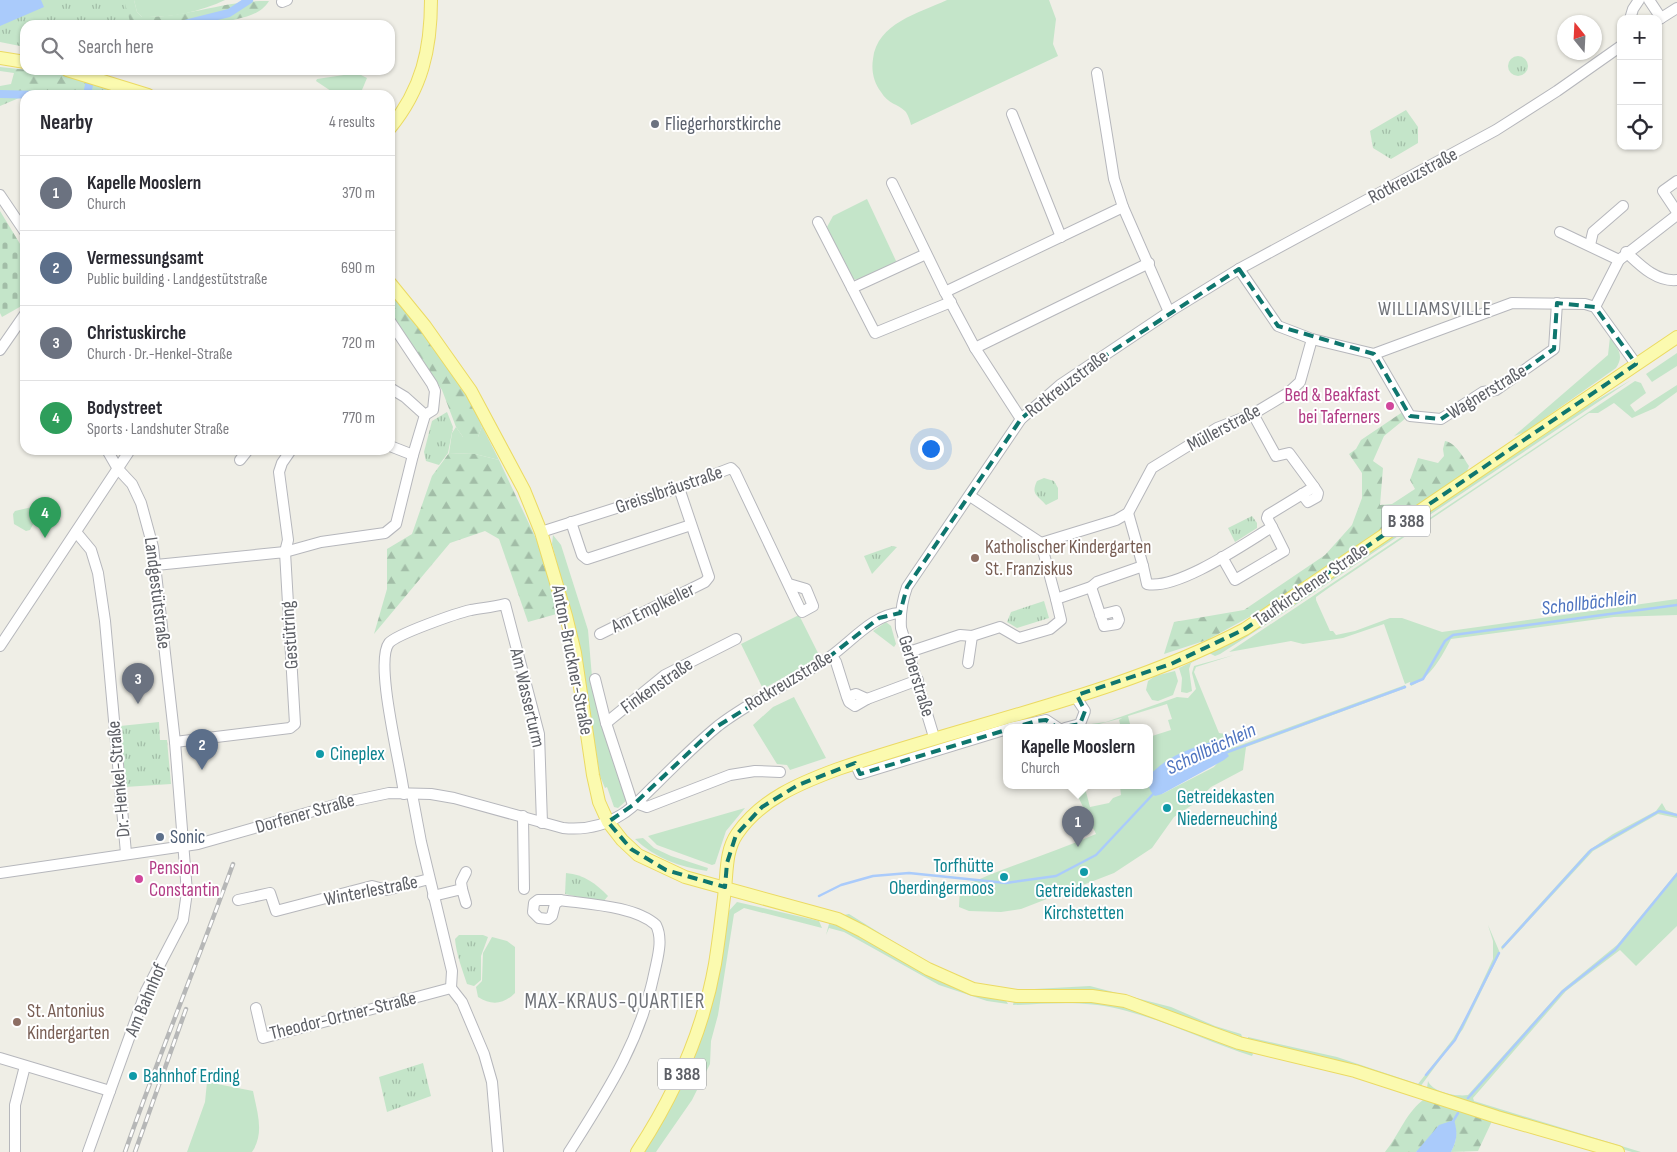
<!DOCTYPE html>
<html lang="en">
<head>
<meta charset="utf-8">
<style>
  body { margin:0; font-family:"Sofia Sans Condensed",sans-serif; background:#f2f2f3; color:#2b2b33 }
  .controls { position:absolute; right:15px; top:15px; display:grid; overflow:hidden; border-radius:10px; box-shadow:0 1px 4px #0004 }
  .controls button { width:45px; height:45px; display:grid; place-items:center; padding:0; border:0; border-bottom:1px solid #e1e1e2; background:#fff; color:#2b2b33; font:25px sans-serif }
  .compass { position:absolute; left:1557px; top:15px; width:45px; height:45px; border-radius:50%; background:#fff; box-shadow:0 1px 4px #0004; rotate:342deg }
  .you { position:absolute; left:930px; top:448px; width:18px; height:18px; margin:-12px; border:4px solid #fff; border-radius:50%; background:#1a73e8; box-shadow:0 0 0 8px #1a73e833 }
  .badge { display:grid; place-items:center; width:32px; height:32px; border-radius:50%; background:#0b8043; color:#fff; font-size:16px; font-weight:700 }
  .pin { position:absolute; translate:-50% -41px; filter:drop-shadow(0 1px 2px #0008) }
  .pin::after { content:''; position:absolute; top:26px; width:18px; height:15px; background:inherit; clip-path:polygon(0 0,100% 0,50% 100%) }
  .popup { position:absolute; left:1003px; top:724px; width:150px; height:65px; box-sizing:border-box; display:grid; place-content:center; border-radius:10px; background:#fff; filter:drop-shadow(0 1px 4px #0005); font-size:16px; white-space:nowrap; color:#7c7c81 }
  .popup b { font-size:19px; color:#2b2b33 }
  .popup::after { content:''; position:absolute; left:50%; top:100%; margin-left:-10px; border:10px solid transparent; border-top-color:#fff }
  .list { margin:0; padding:0; list-style:none }
  h2 { display:flex; justify-content:space-between; align-items:center; height:65px; margin:0; padding:0 20px; font-size:21px }
  h2 small { font-size:16px; font-weight:400; color:#7c7c81 }
  .list li { display:grid; grid-template-columns:32px 1fr auto; gap:15px; align-items:center; box-sizing:border-box; height:75px; padding:0 20px; border-top:1px solid #e1e1e2 }
  .list b { display:block; font-size:19px; white-space:nowrap }
  .list p { margin:0; font-size:16px; white-space:nowrap; color:#7c7c81 }
  .list em { font-size:16px; font-style:normal; color:#7c7c81 }
  .icon { flex:none; width:28px; height:28px; fill:none; stroke:currentColor; stroke-width:2; stroke-linecap:round; stroke-linejoin:round }
  .map { position:relative; flex:none; width:1677px; height:1152px; overflow:hidden }
  .search { position:absolute; background:#fff; box-shadow:0 1px 4px #0004; left:20px; top:20px; width:375px; height:55px; display:flex; align-items:center; gap:12px; box-sizing:border-box; padding:0 18px; border-radius:15px; color:#7c7c81; font-size:19px }
  .panel { position:absolute; background:#fff; box-shadow:0 1px 4px #0004; left:20px; top:90px; width:375px; height:365px; border-radius:15px }
  .map>svg:first-child { display:block }
  .green { fill:#c4e5c9 }
  .forest { fill:url(#forest-firs) }
  .cemetery { fill:url(#cemetery-stones) }
  .park { fill:url(#park-tufts) }
  .water { fill:#aacbfb }
  .lines { fill:none; stroke-linecap:round; stroke-linejoin:round }
  .stream { stroke:#aacbfb; stroke-width:2.5 }
  .canal { stroke:#aacbfb; stroke-width:8 }
  .minor-casing { stroke:#b6b7bc; stroke-width:12 }
  .major-casing { stroke:#ebda63; stroke-width:14 }
  .minor { stroke:#fff; stroke-width:10 }
  .major { stroke:#fbfaaf; stroke-width:12 }
  .rail-casing { stroke:#b6b7b7; stroke-width:4.5 }
  .rail { stroke:#fff; stroke-width:2.5; stroke-dasharray:8; stroke-linecap:butt }
  .marked { fill:none; stroke:#0f766e; stroke-width:4; stroke-dasharray:10 6; stroke-linejoin:round }
  .worship-dot { fill:#6b7280; stroke:#fff; stroke-width:2 }
  .hotel-dot { fill:#d1479c; stroke:#fff; stroke-width:2 }
  .education-dot { fill:#8d6e63; stroke:#fff; stroke-width:2 }
  .culture-dot { fill:#0f9aa8; stroke:#fff; stroke-width:2 }
  .service-dot { fill:#5c6f8a; stroke:#fff; stroke-width:2 }
  .labels { text-anchor:middle; dominant-baseline:central; stroke-width:4; stroke-linejoin:round; paint-order:stroke }
  .shield { fill:#fff; stroke:#8e9094; stroke-width:1 }
  .shield-label { font-size:18px; font-weight:bold; fill:#5e6066 }
  .worship-label { font-size:19px; fill:#5b616d; stroke:#fff; text-anchor:start }
  .street-label { font-size:19px; fill:#5e6066; stroke:#fff }
  .hotel-label { font-size:19px; fill:#b23c85; stroke:#fff; text-anchor:end }
  .education-label { font-size:19px; fill:#785e54; stroke:#fff; text-anchor:start }
  .culture-label { font-size:19px; fill:#0d838f; stroke:#fff; text-anchor:start }
  .service-label { font-size:19px; fill:#4e5e75; stroke:#fff; text-anchor:start }
  .neighbourhood-label { font-size:20px; letter-spacing:1px; fill:#6f7278; stroke:#fff }
  .water-label { font-size:20px; font-style:italic; fill:#4d73bf; stroke:#fff }
  .quarter-label { font-size:21px; letter-spacing:1px; fill:#6f7278; stroke:#fff }
</style>
</head>
<body>
<div class="map">
<svg width="1677" height="1152" viewBox="0 0 1677 1152">
  <defs>
    <pattern id="forest-firs" width="22" height="20" patternUnits="userSpaceOnUse" patternTransform="scale(1.25)"><rect width="22" height="20" fill="#c4e5c9"/><path d="M5 1l3.5 6h-7zM16 11l3.5 6h-7z" fill="#a2bda7"/></pattern>
    <pattern id="cemetery-stones" width="16" height="16" patternUnits="userSpaceOnUse" patternTransform="scale(1.25)"><rect width="16" height="16" fill="#c4e5c9"/><path d="M2 7V4a2 2 0 0 1 4 0v3zM10 15v-3a2 2 0 0 1 4 0v3z" fill="#a2bda7"/></pattern>
    <pattern id="park-tufts" width="24" height="20" patternUnits="userSpaceOnUse" patternTransform="scale(1.25)"><rect width="24" height="20" fill="#c4e5c9"/><path d="M3 7l-1-3M5 7V3M7 7l1-3M15 17l-1-3M17 17v-4M19 17l1-3" fill="none" stroke="#a2bda7"/></pattern>
  </defs>
  <rect width="100%" height="100%" fill="#efeee6"/>
  <g class="green">
    <path d="M134,0H225C200,12 170,18 142,17L137,12Z"/>
    <path d="M947,0H1049L1056,19L1053,44L1058,56L911,125C910,121 908,114 905,111C898,104 888,104 881,92C874,83 871,71 873,59C877,23 919,13 947,0Z"/>
    <path d="M357,73L367,78L362,90L373,95H337L316,81L317,79Z"/>
    <path d="M867,199L897,263L861,280L850,279L827,227L833,216Z"/>
    <path d="M1610,337C1617,348 1625,355 1616,368L1525,432L1514,436L1608,355Z"/>
    <path d="M1677,353V366L1655,380L1652,382L1646,374Z"/>
    <path d="M1631,380L1273,620L1220,654L1215,656L1209,653L1252,630L1585,407Z"/>
    <path d="M1635,381L1641,383L1646,393L1630,405L1635,412L1677,385V392L1655,408L1632,418L1614,403L1598,413H1589L1330,587L1316,597V600L1330,631H1333L1336,635L1355,631L1390,618H1402L1442,632L1677,599V615L1614,617L1451,639C1441,658 1431,677 1411,686L1410,682L1405,684L1384,624L1343,638L1303,644L1291,641L1229,652Z"/>
    <path d="M482,426L499,460L475,454L449,453L452,433L456,427L463,437H478Z"/>
    <path d="M45,504L47,507L38,515L30,530L26,531L14,524L13,514L15,511Z"/>
    <path d="M553,535L561,545L588,630L593,689L627,800L618,808L614,807L607,787L605,788L600,776L580,653L552,544Z"/>
    <path d="M799,615L820,657L763,689L741,644Z"/>
    <path d="M886,622L891,626L896,644L894,647L873,631Z"/>
    <path d="M1234,655L1196,667L1194,672L1219,733L1226,734L1235,747L1405,685L1406,688L1246,747L1243,770L1211,787L1195,803L1174,817L1152,848L1114,873L1021,909L1001,912L969,911L959,907L960,888C1003,867 1051,854 1096,834L1073,786H1093L1085,788L1090,807L1109,803L1113,798L1121,795L1120,786H1148L1162,794L1214,767L1227,752L1221,740L1149,776V737L1171,730L1168,720L1172,719L1167,704L1128,716L1131,728H1121L1119,720L1122,718L1084,728L1091,724L1106,722L1177,697L1188,698L1196,689L1192,673L1194,666Z"/>
    <path d="M1202,657L1191,663L1189,669L1192,691L1187,693L1181,692L1182,678L1179,668Z"/>
    <path d="M1175,671L1178,681L1173,695L1158,701L1152,700L1146,690L1148,681L1155,676Z"/>
    <path d="M794,697L826,758L790,770L787,765L777,764L753,725L773,707Z"/>
    <path d="M1662,803L1666,810L1677,814V818L1658,814L1593,851L1502,950L1501,947L1588,851L1613,834L1656,811Z"/>
    <path d="M745,808L726,831L715,864L712,865L657,845L648,836Z"/>
    <path d="M643,838L654,848L671,856L708,868L707,871C680,867 655,858 635,839Z"/>
    <path d="M1677,872V926L1636,966L1620,950L1566,991L1473,1098L1474,1101L1641,1152H1632L1434,1093L1427,1088L1428,1081C1432,1092 1456,1097 1468,1095L1562,990L1617,945Z"/>
    <path d="M737,902L819,921L822,928L744,908L734,914L718,1015L711,1041L710,1064L692,1100L658,1149L656,1152H643C664,1116 687,1080 701,1040C715,999 720,956 727,913Z"/>
    <path d="M849,914L925,961L976,983L1016,990L1090,986L1171,1007L1215,1026L1241,1034L1243,1039L1168,1012L990,988L951,977L844,915Z"/>
    <path d="M829,924L837,925L1005,999L1008,1004L987,1001L939,985L844,932L829,928L826,935Z"/>
    <path d="M1488,925L1500,953L1463,1029L1420,1087L1248,1040V1037L1337,1057L1418,1084L1453,1039L1468,1013L1493,959V941Z"/>
    <path d="M492,937L507,941L515,947V993C504,1004 492,1006 478,997L476,987L482,981L483,953Z"/>
    <path d="M1014,1000L1110,1002L1251,1051L1253,1054L1252,1056C1208,1042 1164,1020 1119,1009C1084,1000 1048,1004 1013,1005Z"/>
    <path d="M207,1082L253,1091C257,1112 265,1133 252,1152H187L205,1102Z"/>
  </g>
  <g class="forest">
    <path d="M116,0H134L137,12L142,17C186,18 226,0 269,1C258,19 235,17 218,25H110Z"/>
    <path d="M0,67L67,74L111,91L108,95H25V98H19L0,106V86L11,84L14,73L0,71Z"/>
    <path d="M390,291C424,334 459,376 482,426L478,437L471,441L463,437L456,427L442,390L390,315Z"/>
    <path d="M1404,411L1406,418L1384,436L1373,461L1383,468L1380,505L1392,504L1415,489L1410,480L1418,458L1438,463L1444,456L1443,449L1445,441C1456,443 1463,457 1469,466L1466,474L1281,600L1207,640L1164,654L1174,622L1244,610L1325,555L1352,525L1362,498V473L1349,454L1356,449L1361,440Z"/>
    <path d="M449,453L475,454L499,460L539,545L560,613L528,622L499,539L485,531L450,543L374,634L387,589V549L412,534L432,476Z"/>
    <path d="M1426,1098L1493,1119L1478,1151L1451,1152C1457,1140 1458,1133 1453,1120L1416,1152H1385C1400,1134 1406,1111 1426,1098Z"/>
  </g>
  <path class="cemetery" d="M0,211L25,252V304L2,317L0,313Z"/>
  <g class="park">
    <path d="M0,0H124L131,25H25V47L0,42Z"/>
    <circle cx="1518" cy="66" r="10"/>
    <path d="M1406,110L1418,127V143L1391,159L1373,148L1370,131Z"/>
    <path d="M447,412L453,427L448,453L439,465L426,461L424,452L432,421Z"/>
    <path d="M1044,478L1054,481L1058,488V499L1046,505C1039,496 1030,495 1037,481Z"/>
    <path d="M1252,516L1257,523V528L1235,542L1228,528Z"/>
    <path d="M892,546L897,547L872,574L864,556Z"/>
    <path d="M1044,601L1049,618L1017,628L1007,622L1011,612Z"/>
    <path d="M159,722L160,740H167L171,784L125,787L120,726Z"/>
    <path d="M566,873C585,875 595,883 608,896L603,902L565,894Z"/>
    <path d="M459,935H483L488,937L481,956V980L474,986L467,984C462,969 456,953 455,939Z"/>
    <path d="M423,1063L431,1096L387,1112L379,1077Z"/>
  </g>
  <g class="water">
    <path d="M0,0H41L44,7L0,26Z"/>
    <path d="M1218,740L1229,756L1224,760L1162,794L1155,796C1148,790 1149,785 1149,776C1168,755 1193,747 1218,740Z"/>
    <path d="M1454,1120C1458,1133 1457,1140 1451,1152H1416L1439,1125Z"/>
  </g>
  <g class="lines">
    <g class="stream">
      <path d="M1411,684L1423,679L1445,641L1453,635L1677,605"/>
      <path d="M1225,753L1405,687"/>
      <path d="M819,896L841,885L873,876L909,873L1006,883L1056,876L1096,855L1155,792"/>
      <path d="M1503,947L1591,850L1659,811L1677,815"/>
      <path d="M1426,1075L1455,1040L1499,953"/>
      <path d="M1468,1098L1562,992L1615,950L1677,874"/>
      <path d="M1452,1123L1458,1113"/>
    </g>
    <g class="canal">
      <path d="M181,25L229,13L249,0"/>
      <path d="M0,94L42,95"/>
      <path d="M87,95L92,70"/>
    </g>
    <defs>
      <g id="minor">
        <path d="M1649,0L1661,18"/>
        <path d="M282,2L287,0"/>
        <path d="M1630,19L1633,9L1639,0"/>
        <path d="M1658,20L1677,8"/>
        <path d="M1012,114L1061,237"/>
        <path d="M1677,181L1663,191L1677,212"/>
        <path d="M892,183L945,292L1123,207L1114,179L1097,73"/>
        <path d="M0,195L25,232"/>
        <path d="M1123,207L1169,312"/>
        <path d="M818,222L852,288L926,254"/>
        <path d="M1560,232L1619,260"/>
        <path d="M1590,245L1593,232L1623,206"/>
        <path d="M1626,252C1640,265 1656,282 1677,280"/>
        <path d="M1239,269L1278,326L1312,339L1374,354L1512,303L1585,304L1595,307L1636,364"/>
        <path d="M852,288L875,333L951,302"/>
        <path d="M945,292L975,348L1021,419"/>
        <path d="M1595,307L1619,260L1677,215"/>
        <path d="M390,321L432,384L435,391L433,410L425,415"/>
        <path d="M975,348L1149,263"/>
        <path d="M0,350L25,314"/>
        <path d="M1374,354L1410,416L1441,419L1483,392L1496,390L1554,349L1557,303"/>
        <path d="M390,388L405,397L425,415L413,455"/>
        <path d="M291,450L282,463L279,472L288,540L285,552L321,542L385,533L396,524L413,455L390,446"/>
        <path d="M240,460L248,450"/>
        <path d="M1302,494L1308,502L1317,497L1318,493L1314,487"/>
        <path d="M970,496L1041,543"/>
        <path d="M1128,513L1143,566"/>
        <path d="M571,522L582,555L587,559L691,525"/>
        <path d="M76,532L91,550L98,573L105,621L126,853"/>
        <path d="M541,532L679,488L731,468L735,472L800,609L802,612L813,606L806,589L789,584"/>
        <path d="M1041,543L1116,520L1128,513L1152,468L1217,428L1253,414L1288,393L1300,382L1312,339"/>
        <path d="M1041,543L1056,599"/>
        <path d="M1222,557L1235,580L1284,551L1272,527"/>
        <path d="M156,565L285,552L295,724L290,728L175,742"/>
        <path d="M1091,587L1104,626L1117,624L1119,620L1116,611L1100,615"/>
        <path d="M600,634L705,582L709,577L679,488"/>
        <path d="M0,646L130,450"/>
        <path d="M909,652L960,635L972,636L1000,627L1019,638L1050,629L1061,620L1056,599L1091,587L1097,582L1143,566L1147,584C1178,590 1244,544 1272,527L1267,518L1268,515L1314,487L1289,453L1276,456L1253,414"/>
        <path d="M832,656L836,662L847,697L849,702L855,706L867,699L856,694L847,697"/>
        <path d="M968,663L972,636"/>
        <path d="M595,679L606,723L633,805"/>
        <path d="M867,699L918,680"/>
        <path d="M606,723L665,675L736,639"/>
        <path d="M1010,728L1046,720L1058,728"/>
        <path d="M1065,728L1080,724L1085,711L1075,696"/>
        <path d="M934,737L901,628C900,613 902,601 907,587L1021,419L1060,385L1169,312L1239,269L1496,130L1557,91L1621,46"/>
        <path d="M855,763L860,774L1007,729"/>
        <path d="M404,794C401,766 374,662 389,643C397,634 457,613 471,610C482,608 493,607 505,604L539,734L542,823"/>
        <path d="M412,794L421,842L452,971L451,988L462,1002L484,1054L492,1082L498,1152"/>
        <path d="M636,803L647,807L730,775L755,771L780,772"/>
        <path d="M523,816L524,889"/>
        <path d="M0,873L198,844L342,803L389,793L431,794L454,798L563,828C583,830 604,826 621,815C634,808 644,795 655,785C675,765 696,744 718,726C754,698 795,682 831,656C852,641 874,614 900,613"/>
        <path d="M462,889L461,882L466,872"/>
        <path d="M433,896L462,889L466,903"/>
        <path d="M238,900L270,893L276,911L372,886L387,890L429,879"/>
        <path d="M538,900H560L555,904L552,916L548,919L539,918L533,912L534,903Z"/>
        <path d="M560,900C587,904 635,906 656,925C663,939 658,956 655,970C641,1041 607,1092 569,1152"/>
        <path d="M256,1008L263,1038L451,988"/>
        <path d="M0,1058L110,1091"/>
        <path d="M15,1152V1105L25,1066"/>
        <path d="M88,1152L146,991L183,920L187,892L175,742L153,547L141,503L132,484L118,469L107,450"/>
      </g>
      <g id="major">
        <path d="M0,58L25,62"/>
        <path d="M67,70L148,95"/>
        <path d="M390,128C422,89 431,49 431,0"/>
        <path d="M390,283L425,326L471,391L524,490L541,532L566,616L575,653L593,775L599,802L608,822L622,840L638,855L685,877L838,919L862,931L928,969L973,989L1017,996H1092L1125,1001L1239,1043L1355,1071L1497,1117L1618,1152"/>
        <path d="M637,1152C675,1094 703,1032 715,964C719,939 722,914 725,889C727,870 726,850 737,834C761,799 800,783 838,769C972,723 1119,695 1245,629L1677,337"/>
      </g>
    </defs>
    <use href="#minor" class="minor-casing"/>
    <use href="#major" class="major-casing"/>
    <use href="#minor" class="minor"/>
    <use href="#major" class="major"/>
    <defs>
      <g id="rail">
        <path d="M125,1152C159,1055 198,961 233,864"/>
        <path d="M135,1152L186,1009"/>
      </g>
    </defs>
    <use href="#rail" class="rail-casing"/>
    <use href="#rail" class="rail"/>
  </g>
  <path class="marked" d="M1239,269L1278,326L1374,354L1410,416L1441,419L1483,392L1496,390L1554,349L1557,303L1595,307L1636,364L1245,629L1171,664L1077,695L1085,711L1080,724L1058,728L1046,720L1036,721L860,774L855,763L798,785L762,807L736,835L727,863L725,887L666,870L631,849L608,822L633,805L716,727L825,660L879,618L900,613L907,587L1021,419L1060,385Z"/>
  <circle class="worship-dot" cx="655" cy="124" r="5"/>
  <g class="hotel-dot">
    <circle cx="1390" cy="406" r="5"/>
    <circle cx="139" cy="879" r="5"/>
  </g>
  <g class="education-dot">
    <circle cx="975" cy="558" r="5"/>
    <circle cx="17" cy="1022" r="5"/>
  </g>
  <g class="culture-dot">
    <circle cx="320" cy="754" r="5"/>
    <circle cx="1167" cy="808" r="5"/>
    <circle cx="1084" cy="872" r="5"/>
    <circle cx="1004" cy="877" r="5"/>
    <circle cx="133" cy="1076" r="5"/>
  </g>
  <circle class="service-dot" cx="160" cy="837" r="5"/>
  <g class="labels">
    <g class="shield">
      <rect x="1382" y="505.5" width="48" height="31" rx="4"/>
      <rect x="658" y="1058.5" width="48" height="31" rx="4"/>
    </g>
    <g class="shield-label">
      <text x="1406" y="521">B 388</text>
      <text x="682" y="1074">B 388</text>
    </g>
    <g class="worship-label">
      <text x="665" y="124">Fliegerhorstkirche</text>
    </g>
    <g class="street-label">
      <text transform="translate(1413 176) rotate(-28)">Rotkreuzstraße</text>
      <text transform="translate(1067 384) rotate(-37)">Rotkreuzstraße</text>
      <text transform="translate(1487 392) rotate(-31)">Wagnerstraße</text>
      <text transform="translate(1224 428) rotate(-28)">Müllerstraße</text>
      <text transform="translate(669 490) rotate(-19)">Greisslbräustraße</text>
      <text transform="translate(1311 585) rotate(-34)">Taufkirchener Straße</text>
      <text transform="translate(157 593) rotate(83)">Landgestütstraße</text>
      <text transform="translate(653 608) rotate(-26)">Am Emplkeller</text>
      <text transform="translate(290 635) rotate(-94)">Gestütring</text>
      <text transform="translate(572 660) rotate(79)">Anton-Bruckner-Straße</text>
      <text transform="translate(916 676) rotate(73)">Gerberstraße</text>
      <text transform="translate(789 681) rotate(-31)">Rotkreuzstraße</text>
      <text transform="translate(657 686) rotate(-35)">Finkenstraße</text>
      <text transform="translate(527 698) rotate(77)">Am Wasserturm</text>
      <text transform="translate(119 779) rotate(-95)">Dr.-Henkel-Straße</text>
      <text transform="translate(305 814) rotate(-16)">Dorfener Straße</text>
      <text transform="translate(371 891) rotate(-11)">Winterlestraße</text>
      <text transform="translate(146 1000) rotate(-67)">Am Bahnhof</text>
      <text transform="translate(343 1016) rotate(-14)">Theodor-Ortner-Straße</text>
    </g>
    <g class="hotel-label">
      <text x="1380" y="395">Bed &amp; Beakfast<tspan x="1380" dy="22">bei Taferners</tspan></text>
      <text x="149" y="868" text-anchor="start">Pension<tspan x="149" dy="22">Constantin</tspan></text>
    </g>
    <g class="education-label">
      <text x="985" y="547">Katholischer Kindergarten<tspan x="985" dy="22">St. Franziskus</tspan></text>
      <text x="27" y="1011">St. Antonius<tspan x="27" dy="22">Kindergarten</tspan></text>
    </g>
    <g class="culture-label">
      <text x="330" y="754">Cineplex</text>
      <text x="1177" y="797">Getreidekasten<tspan x="1177" dy="22">Niederneuching</tspan></text>
      <text x="994" y="866" text-anchor="end">Torfhütte<tspan x="994" dy="22">Oberdingermoos</tspan></text>
      <text x="1084" y="891" text-anchor="middle">Getreidekasten<tspan x="1084" dy="22">Kirchstetten</tspan></text>
      <text x="143" y="1076">Bahnhof Erding</text>
    </g>
    <g class="service-label">
      <text x="170" y="837">Sonic</text>
    </g>
    <g class="neighbourhood-label">
      <text x="1435" y="309">WILLIAMSVILLE</text>
    </g>
    <g class="water-label">
      <text transform="translate(1589 603) rotate(-7)">Schollbächlein</text>
      <text transform="translate(1211 749) rotate(-25)">Schollbächlein</text>
    </g>
    <g class="quarter-label">
      <text x="615" y="1001">MAX-KRAUS-QUARTIER</text>
    </g>
  </g>
</svg>
<div class="controls">
<button>+</button>
<button>−</button>
<button><svg class="icon" aria-label="locate" viewBox="0 0 24 24"><circle cx="12" cy="12" r="6"/><path d="M12 2v4M12 18v4M2 12h4M18 12h4"/></svg></button>
</div>
<svg class="compass" viewBox="-18 -18 36 36"><path d="M0-13l5 13h-10z" fill="#e53935"/><path d="M0 13l5-13h-10z" fill="#7c7c81"/></svg>
<div class="you"></div>
<div class="pin badge" style="left:1078px;top:847px;background:#6b7280">1</div>
<div class="popup"><b>Kapelle Mooslern</b>Church</div>
<div class="pin badge" style="left:202px;top:770px;background:#5c6f8a">2</div>
<div class="pin badge" style="left:138px;top:704px;background:#6b7280">3</div>
<div class="pin badge" style="left:45px;top:538px;background:#2e9e5b">4</div>
<div class="search"><svg class="icon" aria-label="search" viewBox="0 0 24 24"><circle cx="10" cy="10" r="6"/><path d="M15 15l6 6"/></svg>Search here</div>
<section class="panel">
<h2>Nearby<small>4 results</small></h2>
<ul class="list">
<li><span class="badge" style="background:#6b7280">1</span><div><b>Kapelle Mooslern</b><p>Church</p></div><em>370 m</em></li>
<li><span class="badge" style="background:#5c6f8a">2</span><div><b>Vermessungsamt</b><p>Public building · Landgestütstraße</p></div><em>690 m</em></li>
<li><span class="badge" style="background:#6b7280">3</span><div><b>Christuskirche</b><p>Church · Dr.-Henkel-Straße</p></div><em>720 m</em></li>
<li><span class="badge" style="background:#2e9e5b">4</span><div><b>Bodystreet</b><p>Sports · Landshuter Straße</p></div><em>770 m</em></li>
</ul>
</section>
</div>
</body>
</html>
